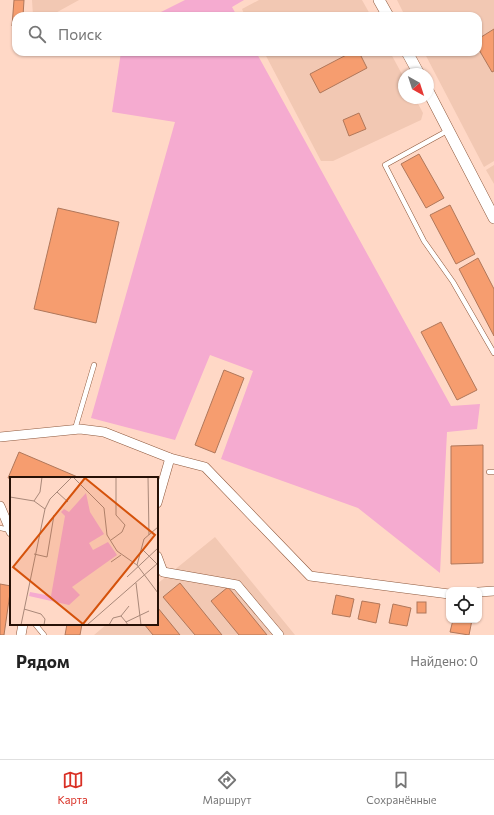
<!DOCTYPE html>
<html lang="ru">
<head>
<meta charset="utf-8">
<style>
  body { margin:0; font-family:Commissioner,sans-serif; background:#f2f2f2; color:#222 }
  .controls { position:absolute; right:12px; bottom:12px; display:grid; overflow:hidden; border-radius:8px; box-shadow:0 1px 3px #0004 }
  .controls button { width:36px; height:36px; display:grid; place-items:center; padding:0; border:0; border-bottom:1px solid #e0e0e0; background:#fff; color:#222; font:20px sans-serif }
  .compass { position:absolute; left:398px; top:68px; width:36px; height:36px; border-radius:50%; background:#fff; box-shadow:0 1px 3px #0004; rotate:141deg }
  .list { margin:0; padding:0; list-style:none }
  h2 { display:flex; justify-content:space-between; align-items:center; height:52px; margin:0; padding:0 16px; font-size:17px }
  h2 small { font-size:13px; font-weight:400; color:#767676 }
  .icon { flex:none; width:22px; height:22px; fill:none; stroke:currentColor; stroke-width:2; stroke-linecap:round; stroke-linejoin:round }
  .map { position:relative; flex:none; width:494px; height:635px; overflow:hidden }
  .search { position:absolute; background:#fff; box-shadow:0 1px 3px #0004; left:12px; right:12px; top:12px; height:44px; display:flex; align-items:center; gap:10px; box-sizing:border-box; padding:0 14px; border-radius:12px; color:#767676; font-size:15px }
  .sheet { height:124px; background:#fff }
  nav { display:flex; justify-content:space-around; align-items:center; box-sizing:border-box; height:56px; border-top:1px solid #e0e0e0; background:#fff; font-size:11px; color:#767676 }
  nav a { display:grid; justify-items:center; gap:2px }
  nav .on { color:#d93025 }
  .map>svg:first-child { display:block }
  .built { fill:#f2c8b3 }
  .green { fill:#f5abd0 }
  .building { fill:#f69d6f; stroke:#b0775a }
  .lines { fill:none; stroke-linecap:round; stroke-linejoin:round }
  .service-casing { stroke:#8e583c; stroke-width:5.5 }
  .minor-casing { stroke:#8e583c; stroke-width:10 }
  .tertiary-casing { stroke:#8e583c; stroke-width:12 }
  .service { stroke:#fff; stroke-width:4.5 }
  .minor { stroke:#fff; stroke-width:9 }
  .tertiary { stroke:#fff; stroke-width:11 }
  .inset-road { fill:none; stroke:#a98879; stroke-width:1 }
  .view { fill:#d5520b; fill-opacity:0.15; stroke:#d5520b; stroke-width:2 }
  .inset-edge { fill:none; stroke:#271106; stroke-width:2 }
</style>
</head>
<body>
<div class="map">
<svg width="494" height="635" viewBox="0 0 494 635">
  <rect width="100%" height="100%" fill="#ffd8c6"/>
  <g class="built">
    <path d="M32,0H79L50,16H33Z"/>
    <path d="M259,0H362L371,16H245L242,9Z"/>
    <path d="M397,0H494V161L484,167L424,52H478V16H405Z"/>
    <path d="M264,52H390L404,78V98H415L423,113L421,120L333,161H321Z"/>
    <path d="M494,165V184L486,170Z"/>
    <path d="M215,537L295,635H94L107,624H157V584Z"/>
  </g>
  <g class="green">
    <path d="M185,0H244L232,7L237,16H153Z"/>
    <path d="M121,52H256L451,406L480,404L477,429L447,432L440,573L358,508L221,459L253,371L210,355L175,440L91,418L175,122L112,112Z"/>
  </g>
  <g class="building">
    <path d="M14,0H24L23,16H16V27L12,26Z"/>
    <path d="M494,29V71L492,72L478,48V39Z"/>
    <path d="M352,52H359L367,68L320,93L310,74Z"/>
    <path d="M359,113L366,129L349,136L343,120Z"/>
    <path d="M419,154L444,198L426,208L401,164Z"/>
    <path d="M450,205L475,254L456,264L430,215Z"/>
    <path d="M58,208L119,222L96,323L34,309Z"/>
    <path d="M478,258L494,289V336L459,269Z"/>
    <path d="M441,322L477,390L457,400L421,332Z"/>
    <path d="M224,370L244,378L215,453L195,445Z"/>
    <path d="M483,445V563L451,564V446Z"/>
    <path d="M19,452L80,478H8Z"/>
    <path d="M180,583L222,635H195L163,597Z"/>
    <path d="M0,584L11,586L4,635H0Z"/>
    <path d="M228,587L267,635H239L211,601Z"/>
    <path d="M336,595L354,599L350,617L332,614Z"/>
    <path d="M362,601L380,604L376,623L358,619Z"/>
    <rect x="417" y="602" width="9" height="11"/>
    <path d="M393,604L411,608L407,626L389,623Z"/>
    <path d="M158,608L180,635H153L144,624H157Z"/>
    <path d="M453,620H472L469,635L450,632Z"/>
    <path d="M67,624H82L80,635H65Z"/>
  </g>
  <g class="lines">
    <defs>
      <g id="service">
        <path d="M447,131L385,165L424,241L453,282L494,353"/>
        <path d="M75,429L94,365"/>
        <path d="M489,472H494"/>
        <path d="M0,528L10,530"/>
        <path d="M35,624L44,635"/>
      </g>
      <g id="minor">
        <path d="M0,437L80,429L104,432L170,458L205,467L310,576L449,594"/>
        <path d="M157,503L170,458"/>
        <path d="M0,506L11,532"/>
        <path d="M157,556L163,572L237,585L279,635"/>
        <path d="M479,592L494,591"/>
        <path d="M21,635L23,624"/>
      </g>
      <g id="tertiary">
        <path d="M379,0L388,16"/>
        <path d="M407,52L419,74"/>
        <path d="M428,91L494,218"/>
      </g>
    </defs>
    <use href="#service" class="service-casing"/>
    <use href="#minor" class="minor-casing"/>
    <use href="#tertiary" class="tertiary-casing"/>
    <use href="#service" class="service"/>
    <use href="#minor" class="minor"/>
    <use href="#tertiary" class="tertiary"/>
  </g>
  <g transform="translate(10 477)">
    <rect width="148" height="148" fill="#ffd8c6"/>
    <path d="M76,16L80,35L94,57L79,66L83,73L98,65L107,78L62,110L70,118L59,128L19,119L20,115L41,119L55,39L51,35L54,32L59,35Z" fill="#f5abd0"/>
    <path class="inset-road" d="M63,0L94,31L97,58L107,74L127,88L148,116M138,0L139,58M47,15L58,25M0,20L24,24L35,32M24,24L30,15L32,0M101,63L112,55L115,48L106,38V0M131,71L148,88M24,77L37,80L44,38M101,85L111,78M127,88L134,62L148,50M117,100L148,71M126,106L131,148M14,132L31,137L35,142L34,148M111,139L119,129M11,148L35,32L40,22L62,0M77,148L148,86M99,148L103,141L111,139L116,145M118,148L116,145L139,134"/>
    <path class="view" d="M75,1L145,58L73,147L3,90Z"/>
    <rect width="148" height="148" class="inset-edge"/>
  </g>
</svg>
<div class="controls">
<button><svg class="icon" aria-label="locate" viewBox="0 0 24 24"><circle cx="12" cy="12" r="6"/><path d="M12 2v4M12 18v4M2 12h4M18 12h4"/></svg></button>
</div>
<svg class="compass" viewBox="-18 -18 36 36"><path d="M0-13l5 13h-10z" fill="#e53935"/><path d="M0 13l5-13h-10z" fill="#767676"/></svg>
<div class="search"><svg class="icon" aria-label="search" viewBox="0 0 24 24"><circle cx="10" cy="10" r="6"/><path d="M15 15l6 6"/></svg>Поиск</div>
</div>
<section class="sheet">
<h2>Рядом<small>Найдено: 0</small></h2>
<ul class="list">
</ul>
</section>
<nav>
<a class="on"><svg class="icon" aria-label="map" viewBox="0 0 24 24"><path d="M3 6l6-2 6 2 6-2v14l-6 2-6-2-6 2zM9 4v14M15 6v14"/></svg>Карта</a>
<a><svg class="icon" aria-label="directions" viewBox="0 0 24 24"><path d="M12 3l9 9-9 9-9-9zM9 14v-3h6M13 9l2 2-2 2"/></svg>Маршрут</a>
<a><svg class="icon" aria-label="saved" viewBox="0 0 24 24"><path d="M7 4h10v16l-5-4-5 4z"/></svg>Сохранённые</a>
</nav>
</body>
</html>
